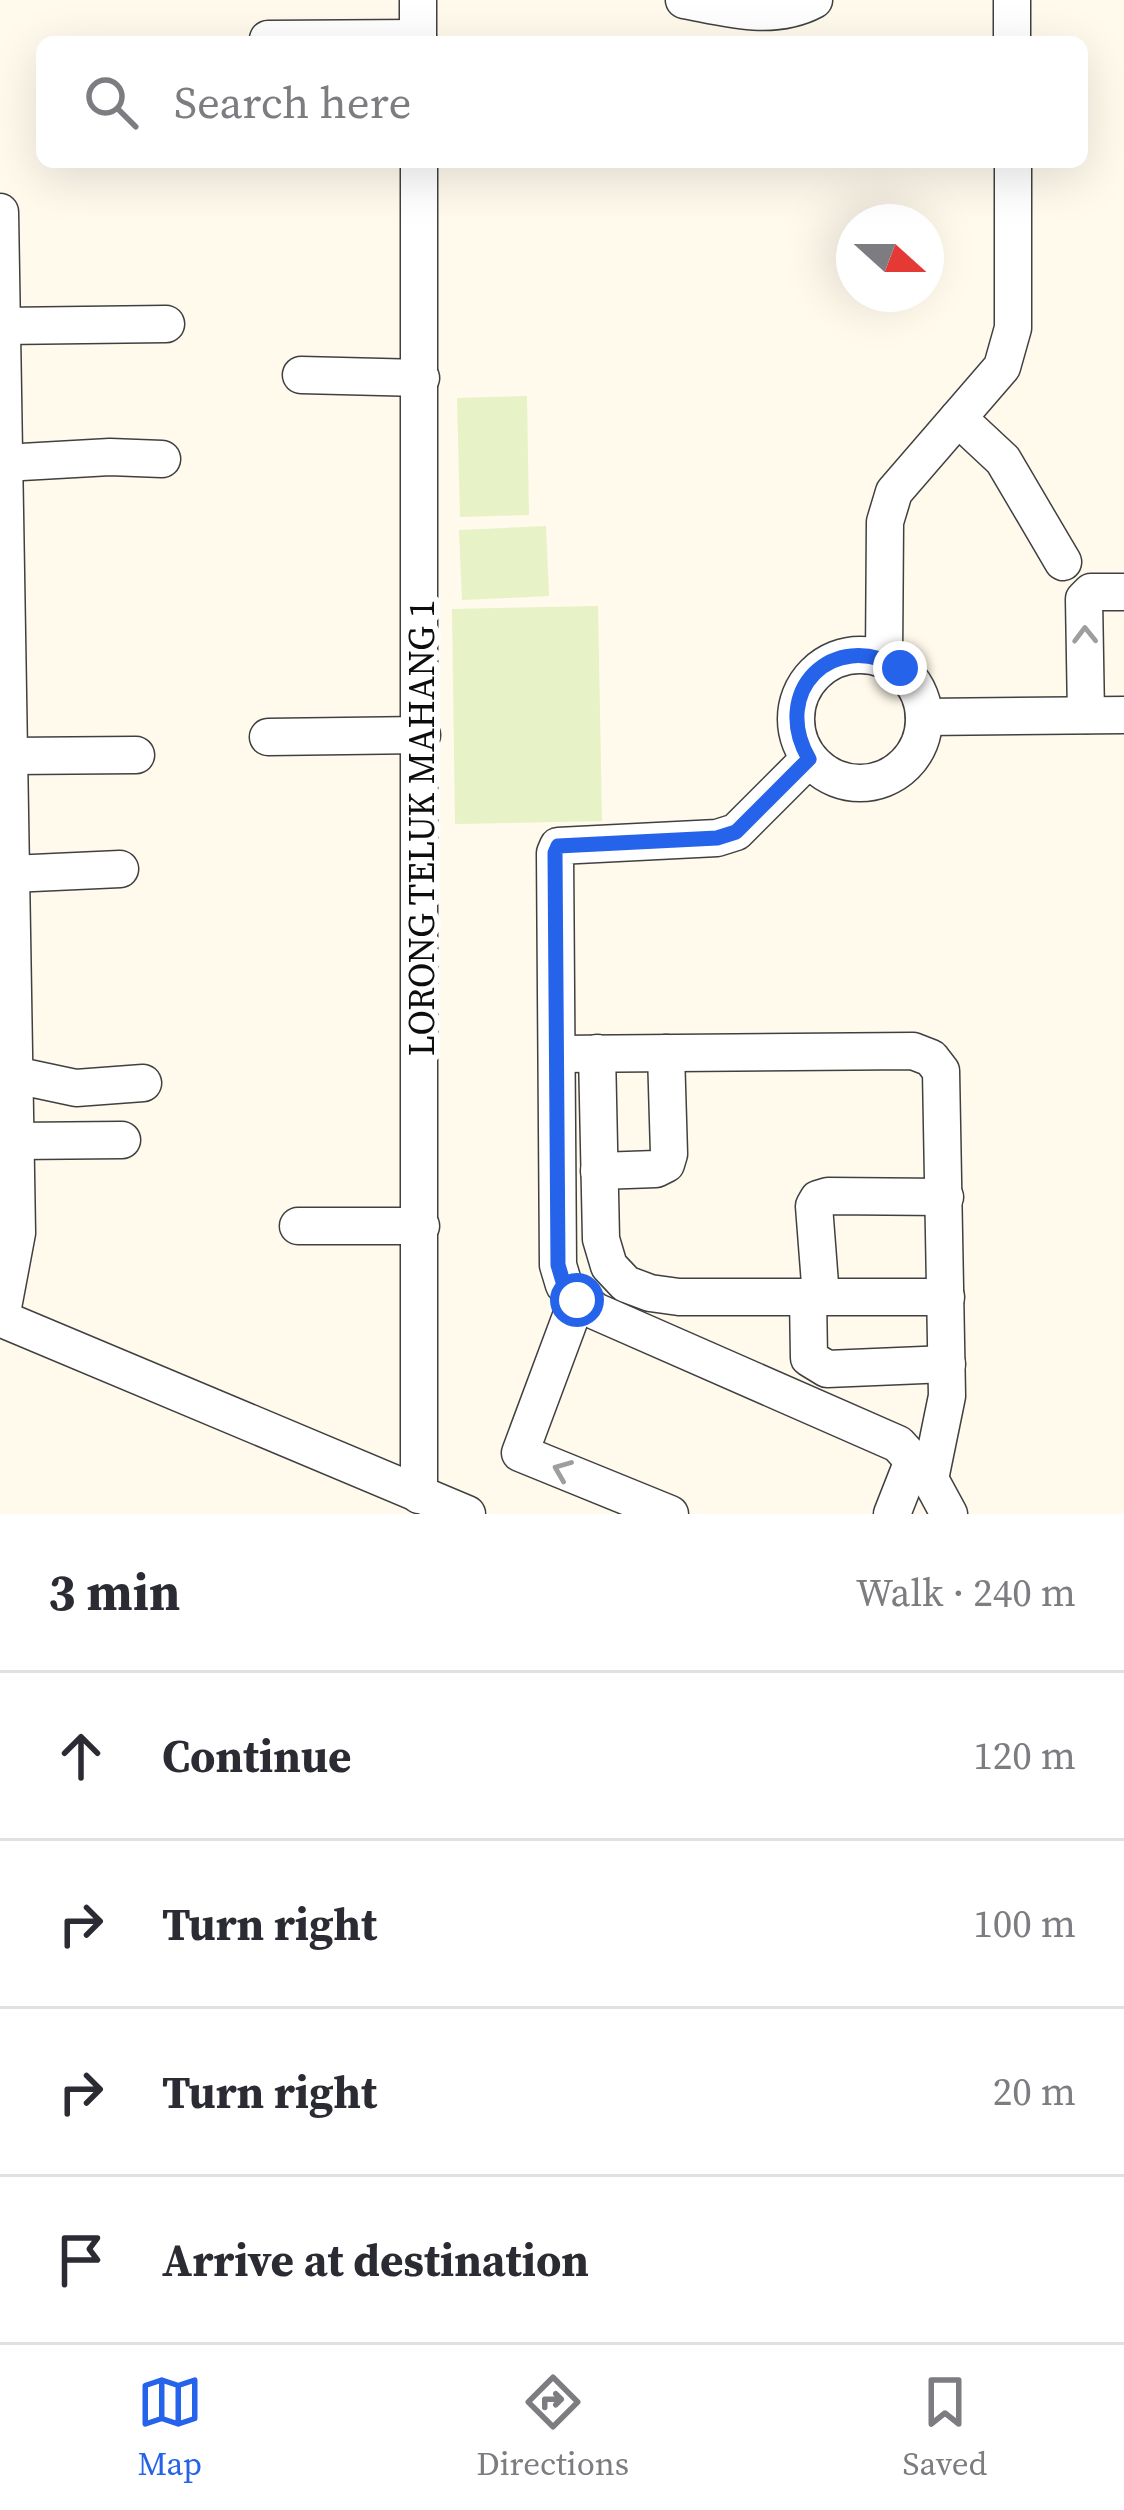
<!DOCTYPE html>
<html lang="en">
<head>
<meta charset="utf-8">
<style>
  body { margin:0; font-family:"Source Serif 4",serif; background:#f7f7f7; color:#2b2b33 }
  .compass { position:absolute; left:836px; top:204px; width:108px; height:108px; border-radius:50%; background:#fff; box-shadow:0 12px 48px #0002; rotate:111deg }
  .stop { position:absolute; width:36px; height:36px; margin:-27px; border:9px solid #2563eb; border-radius:50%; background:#fff }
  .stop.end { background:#2563eb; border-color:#fff; box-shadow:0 3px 12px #0008 }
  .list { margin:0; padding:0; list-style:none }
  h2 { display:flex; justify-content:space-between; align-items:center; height:156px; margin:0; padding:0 48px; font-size:51px }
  h2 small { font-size:39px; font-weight:400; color:#7c7c81 }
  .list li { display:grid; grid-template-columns:78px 1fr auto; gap:36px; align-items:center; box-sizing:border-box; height:168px; padding:0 48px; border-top:3px solid #e1e1e2 }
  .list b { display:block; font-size:45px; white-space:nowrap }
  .list em { font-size:39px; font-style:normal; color:#7c7c81 }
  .icon { flex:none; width:66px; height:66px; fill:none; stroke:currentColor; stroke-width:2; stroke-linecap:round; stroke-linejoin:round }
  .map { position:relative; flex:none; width:1124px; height:1514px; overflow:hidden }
  .search { position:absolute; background:#fff; box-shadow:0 12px 48px #0002; left:36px; right:36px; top:36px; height:132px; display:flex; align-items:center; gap:30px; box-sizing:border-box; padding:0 42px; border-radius:18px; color:#7c7c81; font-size:45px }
  .sheet { height:828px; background:#fff }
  nav { display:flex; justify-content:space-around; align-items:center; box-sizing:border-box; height:168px; border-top:3px solid #e1e1e2; background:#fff; font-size:33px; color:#7c7c81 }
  nav a { display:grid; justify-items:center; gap:6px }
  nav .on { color:#2563eb }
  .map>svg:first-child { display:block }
  .pitch { fill:#e7f2c6 }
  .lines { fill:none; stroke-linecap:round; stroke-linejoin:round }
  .minor-casing { stroke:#404040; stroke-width:39 }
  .minor { stroke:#fff; stroke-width:36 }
  .oneway { stroke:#9e9e9e }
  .route { stroke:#2563eb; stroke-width:15 }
  .labels { text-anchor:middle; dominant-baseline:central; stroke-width:12; stroke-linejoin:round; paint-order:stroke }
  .street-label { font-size:36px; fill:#0d0d0d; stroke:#fff }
</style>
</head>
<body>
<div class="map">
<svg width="1124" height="1514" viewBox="0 0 1124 1514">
  <rect width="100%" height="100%" fill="#fffaec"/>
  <g class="pitch">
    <path d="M527,396L529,515L460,517L457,398Z"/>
    <path d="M546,526L549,596L462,600L459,530Z"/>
    <path d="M598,606L602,821L455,824L452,609Z"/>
  </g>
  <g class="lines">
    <defs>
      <g id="minor">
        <path d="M418,0V42"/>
        <path d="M684,0C727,8 773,22 814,0"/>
        <path d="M1012,0V42"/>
        <path d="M268,39L418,38"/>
        <path d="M0,212L17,1233L1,1318"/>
        <path d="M2,326L166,324"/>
        <path d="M301,375L421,378"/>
        <path d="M958,418L1003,460L1063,562"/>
        <path d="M4,463L110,457L162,459"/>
        <circle cx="860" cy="719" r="64"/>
        <path d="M884,659L885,522L894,492L1002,367L1013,328V162"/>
        <path d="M1086,715L1084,599L1091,592H1124"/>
        <path d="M924,717L1124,715"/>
        <path d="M268,737L422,735"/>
        <path d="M9,756L136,755"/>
        <path d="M809,759L736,832L717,838L558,846L555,853L558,1265L564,1285L595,1311L898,1444L930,1479L949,1514"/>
        <path d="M11,874L120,869"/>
        <path d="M597,1053L601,1239L609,1266L626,1284L650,1293L679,1297H946"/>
        <path d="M557,1054L913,1051L931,1058L941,1071L947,1396L930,1479"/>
        <path d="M15,1075L76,1088L143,1083"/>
        <path d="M16,1141L122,1140"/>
        <path d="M599,1171L656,1169L666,1164L669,1154L666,1053"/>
        <path d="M298,1226H421"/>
        <path d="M808,1297L809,1358L827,1369L947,1364"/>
        <path d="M821,1297L814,1206L818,1199L828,1196L945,1197"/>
        <path d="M577,1300L520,1453L670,1514"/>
        <path d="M0,1318L467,1514"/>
        <path d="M419,1495V162"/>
        <path d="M892,1514L914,1458"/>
      </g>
    </defs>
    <use href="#minor" class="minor-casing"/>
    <use href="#minor" class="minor"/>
  </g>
  <defs><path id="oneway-chevron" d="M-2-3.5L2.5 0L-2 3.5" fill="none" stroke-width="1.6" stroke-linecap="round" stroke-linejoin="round" transform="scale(3)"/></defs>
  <g class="oneway">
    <use href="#oneway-chevron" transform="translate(1085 635) rotate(-91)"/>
    <use href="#oneway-chevron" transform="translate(562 1470) rotate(-158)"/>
  </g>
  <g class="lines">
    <path class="route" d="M577,1300L564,1285L558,1265L555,853L558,846L717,838L736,832L809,759C770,692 832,628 900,668"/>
  </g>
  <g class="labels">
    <g class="street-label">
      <text transform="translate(421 828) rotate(-90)">LORONG TELUK MAHANG 1</text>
    </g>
  </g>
</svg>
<svg class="compass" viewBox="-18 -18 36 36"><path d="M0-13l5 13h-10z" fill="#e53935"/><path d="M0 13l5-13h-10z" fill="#7c7c81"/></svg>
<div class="stop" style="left:577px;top:1300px"></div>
<div class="stop end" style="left:900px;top:668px"></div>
<div class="search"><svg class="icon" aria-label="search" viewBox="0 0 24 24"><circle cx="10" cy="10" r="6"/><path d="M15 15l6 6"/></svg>Search here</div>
</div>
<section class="sheet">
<h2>3 min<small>Walk · 240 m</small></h2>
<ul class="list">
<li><svg class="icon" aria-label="ahead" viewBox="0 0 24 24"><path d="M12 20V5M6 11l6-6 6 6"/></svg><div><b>Continue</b></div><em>120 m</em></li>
<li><svg class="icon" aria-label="right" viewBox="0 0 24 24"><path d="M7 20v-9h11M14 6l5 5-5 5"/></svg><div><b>Turn right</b></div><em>100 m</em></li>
<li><svg class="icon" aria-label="right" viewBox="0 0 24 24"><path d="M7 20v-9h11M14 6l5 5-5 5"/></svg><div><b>Turn right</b></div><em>20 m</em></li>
<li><svg class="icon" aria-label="arrive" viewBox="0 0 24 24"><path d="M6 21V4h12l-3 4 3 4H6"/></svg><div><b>Arrive at destination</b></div></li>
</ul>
</section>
<nav>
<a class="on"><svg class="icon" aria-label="map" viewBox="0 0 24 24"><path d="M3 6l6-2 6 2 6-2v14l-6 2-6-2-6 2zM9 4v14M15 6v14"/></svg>Map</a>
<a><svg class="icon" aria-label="directions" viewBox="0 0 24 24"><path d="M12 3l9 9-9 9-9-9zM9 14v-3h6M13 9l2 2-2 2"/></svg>Directions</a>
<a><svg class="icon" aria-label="saved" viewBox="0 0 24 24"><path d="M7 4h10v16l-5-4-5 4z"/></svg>Saved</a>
</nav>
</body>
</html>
